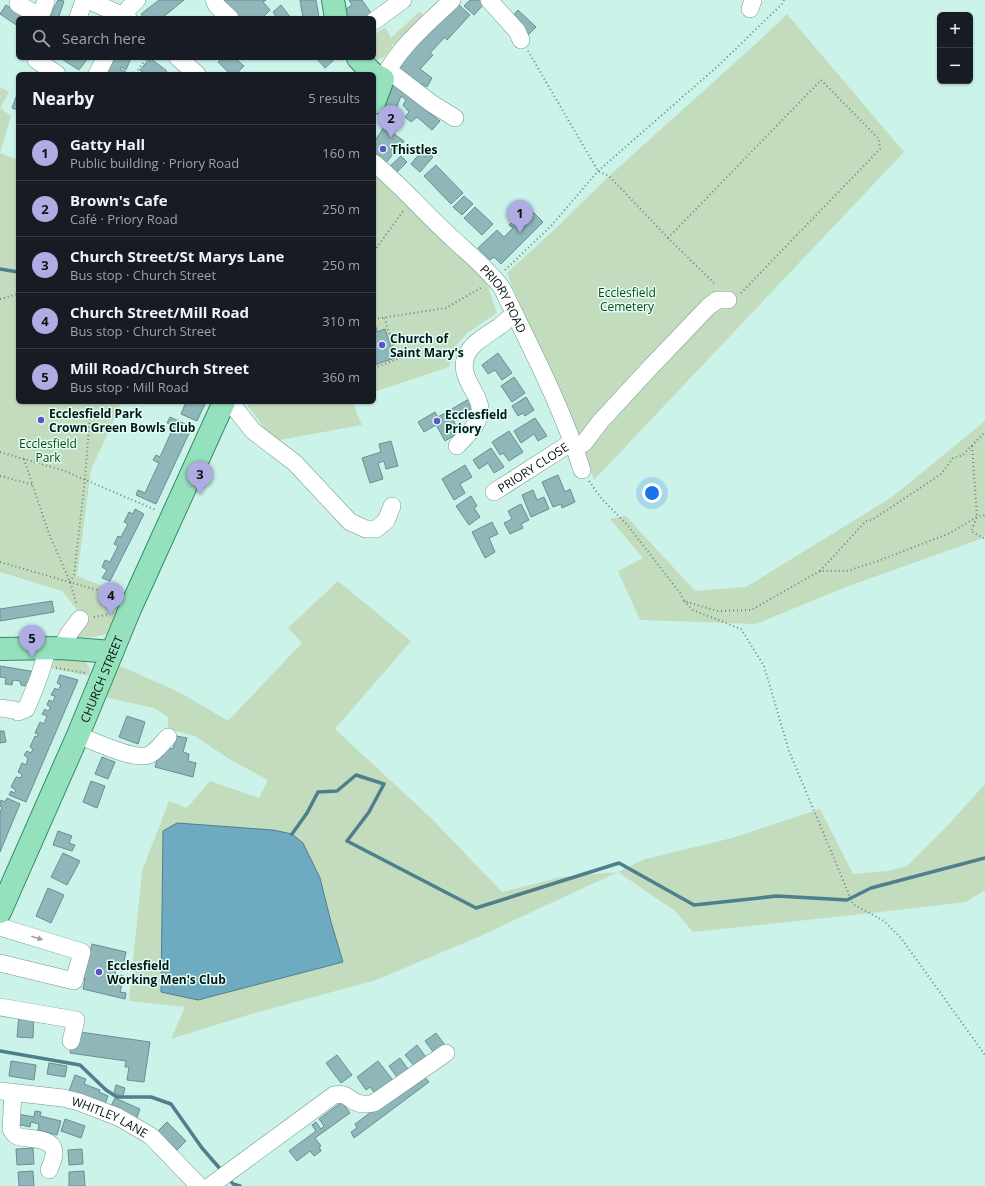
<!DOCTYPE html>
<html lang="en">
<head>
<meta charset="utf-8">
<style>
  body { margin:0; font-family:"Open Sans",sans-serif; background:#242831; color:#f1f3f6 }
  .controls { position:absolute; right:12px; top:12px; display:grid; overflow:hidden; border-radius:6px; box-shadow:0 1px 3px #0004 }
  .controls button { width:36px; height:36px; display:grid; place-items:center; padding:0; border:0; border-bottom:1px solid #363941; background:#171b24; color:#f1f3f6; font:20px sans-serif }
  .you { position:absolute; left:652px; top:493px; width:14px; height:14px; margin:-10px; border:3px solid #fff; border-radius:50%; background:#1a73e8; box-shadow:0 0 0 6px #1a73e833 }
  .badge { display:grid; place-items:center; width:26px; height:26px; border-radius:50%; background:#afabe3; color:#111; font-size:13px; font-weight:700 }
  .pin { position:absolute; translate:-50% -33px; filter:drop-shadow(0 1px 2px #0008) }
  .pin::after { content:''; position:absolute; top:21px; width:14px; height:12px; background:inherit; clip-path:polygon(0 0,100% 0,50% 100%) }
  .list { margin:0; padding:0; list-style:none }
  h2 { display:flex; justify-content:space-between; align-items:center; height:52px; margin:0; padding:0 16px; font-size:17px }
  h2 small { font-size:13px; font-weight:400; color:#9ea1a6 }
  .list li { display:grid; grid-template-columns:26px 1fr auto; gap:12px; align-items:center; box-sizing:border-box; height:56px; padding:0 16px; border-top:1px solid #363941 }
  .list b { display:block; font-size:15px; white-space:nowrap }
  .list p { margin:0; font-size:13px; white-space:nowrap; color:#9ea1a6 }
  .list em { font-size:13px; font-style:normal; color:#9ea1a6 }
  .icon { flex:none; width:22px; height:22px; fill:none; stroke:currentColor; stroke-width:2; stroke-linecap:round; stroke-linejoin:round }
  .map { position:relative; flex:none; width:985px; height:1186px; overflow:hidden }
  .search { position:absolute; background:#171b24; box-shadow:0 1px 3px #0004; left:16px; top:16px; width:360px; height:44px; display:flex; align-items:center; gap:10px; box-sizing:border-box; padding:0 14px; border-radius:6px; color:#9ea1a6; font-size:15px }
  .panel { position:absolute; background:#171b24; box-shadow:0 1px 3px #0004; left:16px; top:72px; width:360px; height:332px; border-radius:6px }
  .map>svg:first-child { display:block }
  .green { fill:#c4dcbe }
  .water { fill:#6eabc0; stroke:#4f7e8c }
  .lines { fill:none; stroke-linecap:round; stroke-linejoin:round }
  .stream { stroke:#4f7e8c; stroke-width:3.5 }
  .building { fill:#8fb7b9; stroke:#688f92 }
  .minor-casing { stroke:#71978f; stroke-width:18 }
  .major-casing { stroke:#358b65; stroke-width:24 }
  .path { stroke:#6a857f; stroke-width:2; stroke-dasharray:1 3; stroke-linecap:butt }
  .minor { stroke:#fff; stroke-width:17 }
  .major { stroke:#95e0bd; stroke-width:22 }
  .oneway { fill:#9ba1a0 }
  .poi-dot { fill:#5f52cb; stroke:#defef7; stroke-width:1.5 }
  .labels { text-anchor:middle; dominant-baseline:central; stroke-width:3; stroke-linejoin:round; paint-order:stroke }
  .poi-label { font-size:12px; font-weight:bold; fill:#061412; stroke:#defef7; text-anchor:start }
  .park-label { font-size:12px; fill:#19460a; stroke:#defef7 }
  .street-label { font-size:12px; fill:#061412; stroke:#defef7 }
</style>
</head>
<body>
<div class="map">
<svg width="985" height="1186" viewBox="0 0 985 1186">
  <rect width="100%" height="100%" fill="#cbf3ea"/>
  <g class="green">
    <path d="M420,11L423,15L394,45L393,44C390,54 383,57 375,62L369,58H374V35L385,27L391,38Z"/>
    <path d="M787,14L904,152L594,480L566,407L517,298L507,273L554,230L609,176L760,40Z"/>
    <path d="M0,87L9,92L0,108L11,116L0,153L18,160V402H122L91,470L77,576L125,595L106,634L94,637L73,638L84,618L62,591L0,572Z"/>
    <path d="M374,173L486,281L497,313L467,333L454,348L449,367L374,392Z"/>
    <path d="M245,402H352L362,425L274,441Z"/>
    <path d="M985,421V536L983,538L846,587L756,624L640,620L618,571L643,558L610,519L626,516L695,591L746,587L892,497Z"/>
    <path d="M338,581L411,641L335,729L431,818L502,892L561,877L618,872L645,859L732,838L820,809L853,874L887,871L907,866L950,823L983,786L985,785V890L966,902L872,913L693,932L675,911L618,872L478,937L376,980L248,1015L171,1039L185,1007L129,1001L142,871L169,801L187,808L210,781L259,798L268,780L229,759L195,736L168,729V717L154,708L104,697L120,666L181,693L228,721L302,643L288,628Z"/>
    <path d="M58,657L83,660L89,666L90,676L49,668Z"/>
  </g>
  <path class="water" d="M177,823L273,830L292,834L303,843L320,878L331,922L343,962L198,1000L161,992L163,831Z"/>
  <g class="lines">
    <g class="stream">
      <path d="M0,269L18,272"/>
      <path d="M292,834L307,813L318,792L337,791L356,775L384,784L369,812L347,841L476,908L619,863L694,905L777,896L847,900L871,888L985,858"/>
      <path d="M0,1051L80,1065L106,1090L117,1097H151L171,1104L202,1148L222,1171"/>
      <path d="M228,1178L233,1184L240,1186"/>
    </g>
  </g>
  <g class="building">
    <path d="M58,0L64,1L59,16L58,18H49Z"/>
    <path d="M159,0H184L162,18H144L141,14Z"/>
    <path d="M219,0H266L263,2L270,10L262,18H236Z"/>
    <path d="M300,0H316L319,17L303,18Z"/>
    <path d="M349,0H362L371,13L364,18H344L340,13L352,5Z"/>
    <path d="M470,0H481L485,3L474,15L464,6Z"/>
    <path d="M6,5L25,18H18V26L0,14Z"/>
    <path d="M281,5L291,18H277L273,12Z"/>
    <path d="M459,5L470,15L447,40L445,37L430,53L433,55L420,69L432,78L427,87L422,84L419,88L396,71L420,42Z"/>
    <path d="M518,10L536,27L528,35L511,18Z"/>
    <path d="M60,58H88L79,70Z"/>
    <path d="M111,58H131L126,70L121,67L120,69L126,72L125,74H103Z"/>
    <path d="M150,58L167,71L164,74H145L140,70Z"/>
    <path d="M222,58H235L244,66L236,74H230L218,62Z"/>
    <path d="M316,58H336L325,68Z"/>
    <path d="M395,80L407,89L423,108L440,121L432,130L417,117L411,122L405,117L409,112L403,105L406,100L401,96L393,117L378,109Z"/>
    <path d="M16,97H18V110L12,108Z"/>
    <path d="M384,127L404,141L385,164L374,155V142Z"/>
    <path d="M420,153L425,157L428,153L433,157L420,172L411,164Z"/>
    <path d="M401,156L407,162L395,174L388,168Z"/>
    <path d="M436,165L463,193L451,204L424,176Z"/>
    <path d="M464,196L473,204L462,215L453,207Z"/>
    <path d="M522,201L543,222L501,264L494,257L490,260L478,248L497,230L504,237L513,228L509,225L513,221L516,223L521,218L513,210Z"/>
    <path d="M475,207L493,224L482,235L464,218Z"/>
    <path d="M376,327L377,332L385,329L395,358L374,365V328Z"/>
    <path d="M498,353L512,373L502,380L495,370L488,374L482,365Z"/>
    <path d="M514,377L525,393L512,402L501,386Z"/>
    <path d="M526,397L534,410L525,416L523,413L518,416L512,406Z"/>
    <path d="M469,399L474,407L453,419L456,426L452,429L455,435L445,441L436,425L424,432L418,422L435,412L438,417Z"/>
    <path d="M186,402H206L197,421L181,414Z"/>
    <path d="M170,417L192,427L156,504L136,495L138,490L145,493L159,463L153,460L156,455L160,457L174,426L167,423Z"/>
    <path d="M535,418L547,436L538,441L534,434L521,443L514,431Z"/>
    <path d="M509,431L523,452L509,461L503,453L500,455L492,442Z"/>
    <path d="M391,441L398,466L386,469L384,461L378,463L383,479L370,483L362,458L381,452L379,444Z"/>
    <path d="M491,448L504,467L494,473L488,463L479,469L473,460Z"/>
    <path d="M465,465L472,477L460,484L465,493L454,500L442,479Z"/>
    <path d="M558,475L565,492L570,489L575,502L562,508L561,504L553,507L542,482Z"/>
    <path d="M533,490L537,500L544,497L549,509L531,517L522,495Z"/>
    <path d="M471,496L477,506L474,508L480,517L469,525L456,506Z"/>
    <path d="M521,504L529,520L521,524L523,528L510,534L504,523L512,519L508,511Z"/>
    <path d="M135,509L144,514L110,581L102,578L107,570L102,567L105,560L110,562L118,546L114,544L118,536L121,537L128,524L124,522L129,512L133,514Z"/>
    <path d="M492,522L498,534L489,538L495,552L485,558L472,532Z"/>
    <path d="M52,601L54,612L0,621V609Z"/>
    <path d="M0,666L36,672L32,682H26L25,686L21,685L20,681L13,680L12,685L5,684L6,678L0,677Z"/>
    <path d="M60,675L78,680L26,802L9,795L11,791L14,793L16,790L11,787L16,777L21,778L22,774L18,772L22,763L26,765L28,758L24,755L27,751L31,753L33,749L30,747L35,736L37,737L38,734L35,733L40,722L44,724L47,716L42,714L45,709L48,711L51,707L47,705L49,700L53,702L55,696L51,695L55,688L58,690L61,685L57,683Z"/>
    <path d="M127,716L145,722L138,744L119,737Z"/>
    <path d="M0,731H4L6,742L0,743Z"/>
    <path d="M176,736L187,738L183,752L189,754L188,761L196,763L193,777L155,767L158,756L162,757L164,746L173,749Z"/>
    <path d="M102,757L115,762L108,779L95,774Z"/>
    <path d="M91,781L105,786L97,808L83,802Z"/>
    <path d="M7,798L20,804L0,852V813L2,807L0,806V804L1,800L5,802Z"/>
    <path d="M58,831L72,836L69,843L75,845L72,851L53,845Z"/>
    <path d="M63,853L80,861L67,885L51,877Z"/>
    <path d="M48,888L64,895L51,923L36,916Z"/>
    <path d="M92,944L126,952L122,971L116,969L115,974L124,976L120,992L126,993L125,999L83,989L85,979L80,978L89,958Z"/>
    <path d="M19,1014L34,1015L33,1038L17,1037Z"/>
    <path d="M73,1031L150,1042L144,1082L127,1080L129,1067H125L126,1061L70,1053Z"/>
    <path d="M436,1033L445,1045L434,1053L425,1041Z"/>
    <path d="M417,1045L426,1057L415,1067L405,1055Z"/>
    <path d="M337,1055L352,1075L341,1083L326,1063Z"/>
    <path d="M400,1058L410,1072L399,1080L389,1066Z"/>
    <path d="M11,1061L36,1065L34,1080L9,1076Z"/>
    <path d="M378,1061L395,1083L377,1096L370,1087L366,1090L357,1077Z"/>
    <path d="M49,1063L67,1066L65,1077L47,1074Z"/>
    <path d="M422,1074L429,1082L354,1138L351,1132L357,1128L355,1124Z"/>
    <path d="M75,1075L86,1079L84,1084L100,1090L99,1092L108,1096L105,1104L69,1091Z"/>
    <path d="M116,1085L125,1088L123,1096L114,1093Z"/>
    <path d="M115,1098L140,1109L136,1120L110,1108Z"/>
    <path d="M342,1102L350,1113L315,1138L321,1146L319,1147L321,1151L314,1156L310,1151L297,1161L289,1151L316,1131L312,1125L316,1122L321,1129L324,1126L319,1119Z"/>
    <path d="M35,1111L41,1112L40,1116L61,1121L57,1135L38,1130L39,1124L31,1122L30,1127L16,1124L18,1114L34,1117Z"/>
    <path d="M65,1119L85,1126L81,1138L61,1131Z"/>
    <path d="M167,1122L186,1141L177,1150L158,1131Z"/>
    <path d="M33,1148L34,1164L17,1165L16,1149Z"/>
    <path d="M82,1149L83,1164L69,1165L68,1150Z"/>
    <path d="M33,1171L34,1186H19L18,1172Z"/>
    <path d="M84,1171L85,1186H69V1172Z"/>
  </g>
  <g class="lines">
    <defs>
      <g id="minor">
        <path d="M88,0L128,18"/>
        <path d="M214,0L217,6L230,18"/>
        <path d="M489,0L517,31L521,40"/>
        <path d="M18,4L34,13L38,14L43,10L46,0"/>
        <path d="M750,9L753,0"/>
        <path d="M78,18L84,0"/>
        <path d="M124,18L128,9L137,0"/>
        <path d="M374,21L403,0"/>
        <path d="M178,58L197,74"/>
        <path d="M36,60L57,74"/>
        <path d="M388,70L431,103L455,118"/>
        <path d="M97,74L105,58"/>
        <path d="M383,79C398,48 427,24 452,0"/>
        <path id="s1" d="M374,163C402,186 425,214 452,238C469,254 488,269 502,288C531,348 562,407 582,470"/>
        <path d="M230,402L253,431L295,463L350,522L366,529H376L386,521L392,506"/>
        <path d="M457,446C463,439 470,433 475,425C493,398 456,384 466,356C472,342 489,334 500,326C505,322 510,318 514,313"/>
        <path d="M575,448L584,443L600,422L646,372L708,307L717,300H728"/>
        <path id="s2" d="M494,492L572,442"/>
        <path d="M61,648L70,632L80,619"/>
        <path d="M0,708L14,710L18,712L26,709C35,689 43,670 47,648"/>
        <path d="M78,735C93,741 135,761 149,755C157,751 162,743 168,737"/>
        <path d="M0,927L82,952L74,981L0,963"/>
        <path d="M0,1007L76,1020L71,1041"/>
        <path id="s3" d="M0,1091L63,1098L79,1102L118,1117L151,1136L199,1186"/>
        <path d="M13,1092L11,1129C13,1132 14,1135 17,1136C27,1140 52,1136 54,1151C55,1157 51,1165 49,1170"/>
        <path d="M210,1186L334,1095C350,1093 346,1099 358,1103C363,1105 369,1104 374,1103L446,1053"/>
      </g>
      <g id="major">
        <path d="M333,0L336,18"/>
        <path d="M358,58L373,74"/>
        <path d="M374,74L383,79L374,103"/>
        <path d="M0,649L61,648L112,652"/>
        <path id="s4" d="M0,912L78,735L130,609L224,402"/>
      </g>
    </defs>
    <use href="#minor" class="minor-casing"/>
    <use href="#major" class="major-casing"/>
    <g class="path">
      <path d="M528,51L598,171L609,176L668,238L716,285"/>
      <path d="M137,74L139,68L147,58"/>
      <path d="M668,238L821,80L879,139L880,149L740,294"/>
      <path d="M374,251L404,210"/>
      <path d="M505,270L551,226L598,171L718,66L782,4L784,0"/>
      <path d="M0,299L18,294"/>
      <path d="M374,319L446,308L482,287"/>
      <path d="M374,368L398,359L384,317"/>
      <path d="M972,446L977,517L971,531L985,539"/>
      <path d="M0,452L62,470L156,510"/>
      <path d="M24,459L48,531L70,582L77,605"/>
      <path d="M0,476L34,485"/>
      <path d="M589,481L601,498L629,527L680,593L684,601L717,611L751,610L820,571H847L878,561L950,533L977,517L985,515"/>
      <path d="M0,562L118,596"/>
      <path d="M820,571L866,521L872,520L941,474L953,458L963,455L985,432"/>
      <path d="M70,582L74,575L85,479L91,402"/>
      <path d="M684,601L693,610L741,629L764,666L789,751L853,904L884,921L901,938L985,1055"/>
      <path d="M94,617L109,614"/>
      <path d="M56,668L85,673"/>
    </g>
    <use href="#minor" class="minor"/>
    <use href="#major" class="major"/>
  </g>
  <defs><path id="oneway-solid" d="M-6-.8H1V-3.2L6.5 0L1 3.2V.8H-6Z"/></defs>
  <use class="oneway" href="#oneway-solid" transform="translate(37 938) rotate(17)"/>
  <g class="poi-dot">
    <circle cx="383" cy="149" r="4"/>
    <circle cx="382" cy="345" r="4"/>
    <circle cx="41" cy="420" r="4"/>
    <circle cx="437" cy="421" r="4"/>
    <circle cx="99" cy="972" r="4"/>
  </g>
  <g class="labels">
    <g class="poi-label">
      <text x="391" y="149">Thistles</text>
      <text x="390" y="338">Church of<tspan x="390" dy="14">Saint Mary's</tspan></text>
      <text x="49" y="413">Ecclesfield Park<tspan x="49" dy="14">Crown Green Bowls Club</tspan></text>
      <text x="445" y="414">Ecclesfield<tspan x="445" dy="14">Priory</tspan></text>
      <text x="107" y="965">Ecclesfield<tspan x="107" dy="14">Working Men's Club</tspan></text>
    </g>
    <g class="park-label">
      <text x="627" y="292">Ecclesfield<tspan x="627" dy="14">Cemetery</tspan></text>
      <text x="48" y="443">Ecclesfield<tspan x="48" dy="14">Park</tspan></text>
    </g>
    <g class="street-label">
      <text stroke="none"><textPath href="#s1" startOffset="189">PRIORY ROAD</textPath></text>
      <text stroke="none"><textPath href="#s2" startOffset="46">PRIORY CLOSE</textPath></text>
      <text stroke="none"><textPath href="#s4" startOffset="254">CHURCH STREET</textPath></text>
      <text stroke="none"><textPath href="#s3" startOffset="114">WHITLEY LANE</textPath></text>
    </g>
  </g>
</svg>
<div class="controls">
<button>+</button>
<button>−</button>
</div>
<div class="you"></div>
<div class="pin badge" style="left:520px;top:233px">1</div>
<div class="pin badge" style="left:391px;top:138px">2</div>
<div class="pin badge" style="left:200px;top:494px">3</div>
<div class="pin badge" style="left:111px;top:615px">4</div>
<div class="pin badge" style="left:32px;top:658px">5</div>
<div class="search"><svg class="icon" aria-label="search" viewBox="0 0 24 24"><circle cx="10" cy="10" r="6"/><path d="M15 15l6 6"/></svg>Search here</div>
<section class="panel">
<h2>Nearby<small>5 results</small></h2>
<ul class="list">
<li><span class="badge">1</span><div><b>Gatty Hall</b><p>Public building · Priory Road</p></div><em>160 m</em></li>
<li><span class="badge">2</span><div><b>Brown's Cafe</b><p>Café · Priory Road</p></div><em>250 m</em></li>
<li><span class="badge">3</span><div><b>Church Street/St Marys Lane</b><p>Bus stop · Church Street</p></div><em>250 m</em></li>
<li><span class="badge">4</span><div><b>Church Street/Mill Road</b><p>Bus stop · Church Street</p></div><em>310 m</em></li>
<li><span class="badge">5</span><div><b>Mill Road/Church Street</b><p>Bus stop · Mill Road</p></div><em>360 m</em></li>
</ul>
</section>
</div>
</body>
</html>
